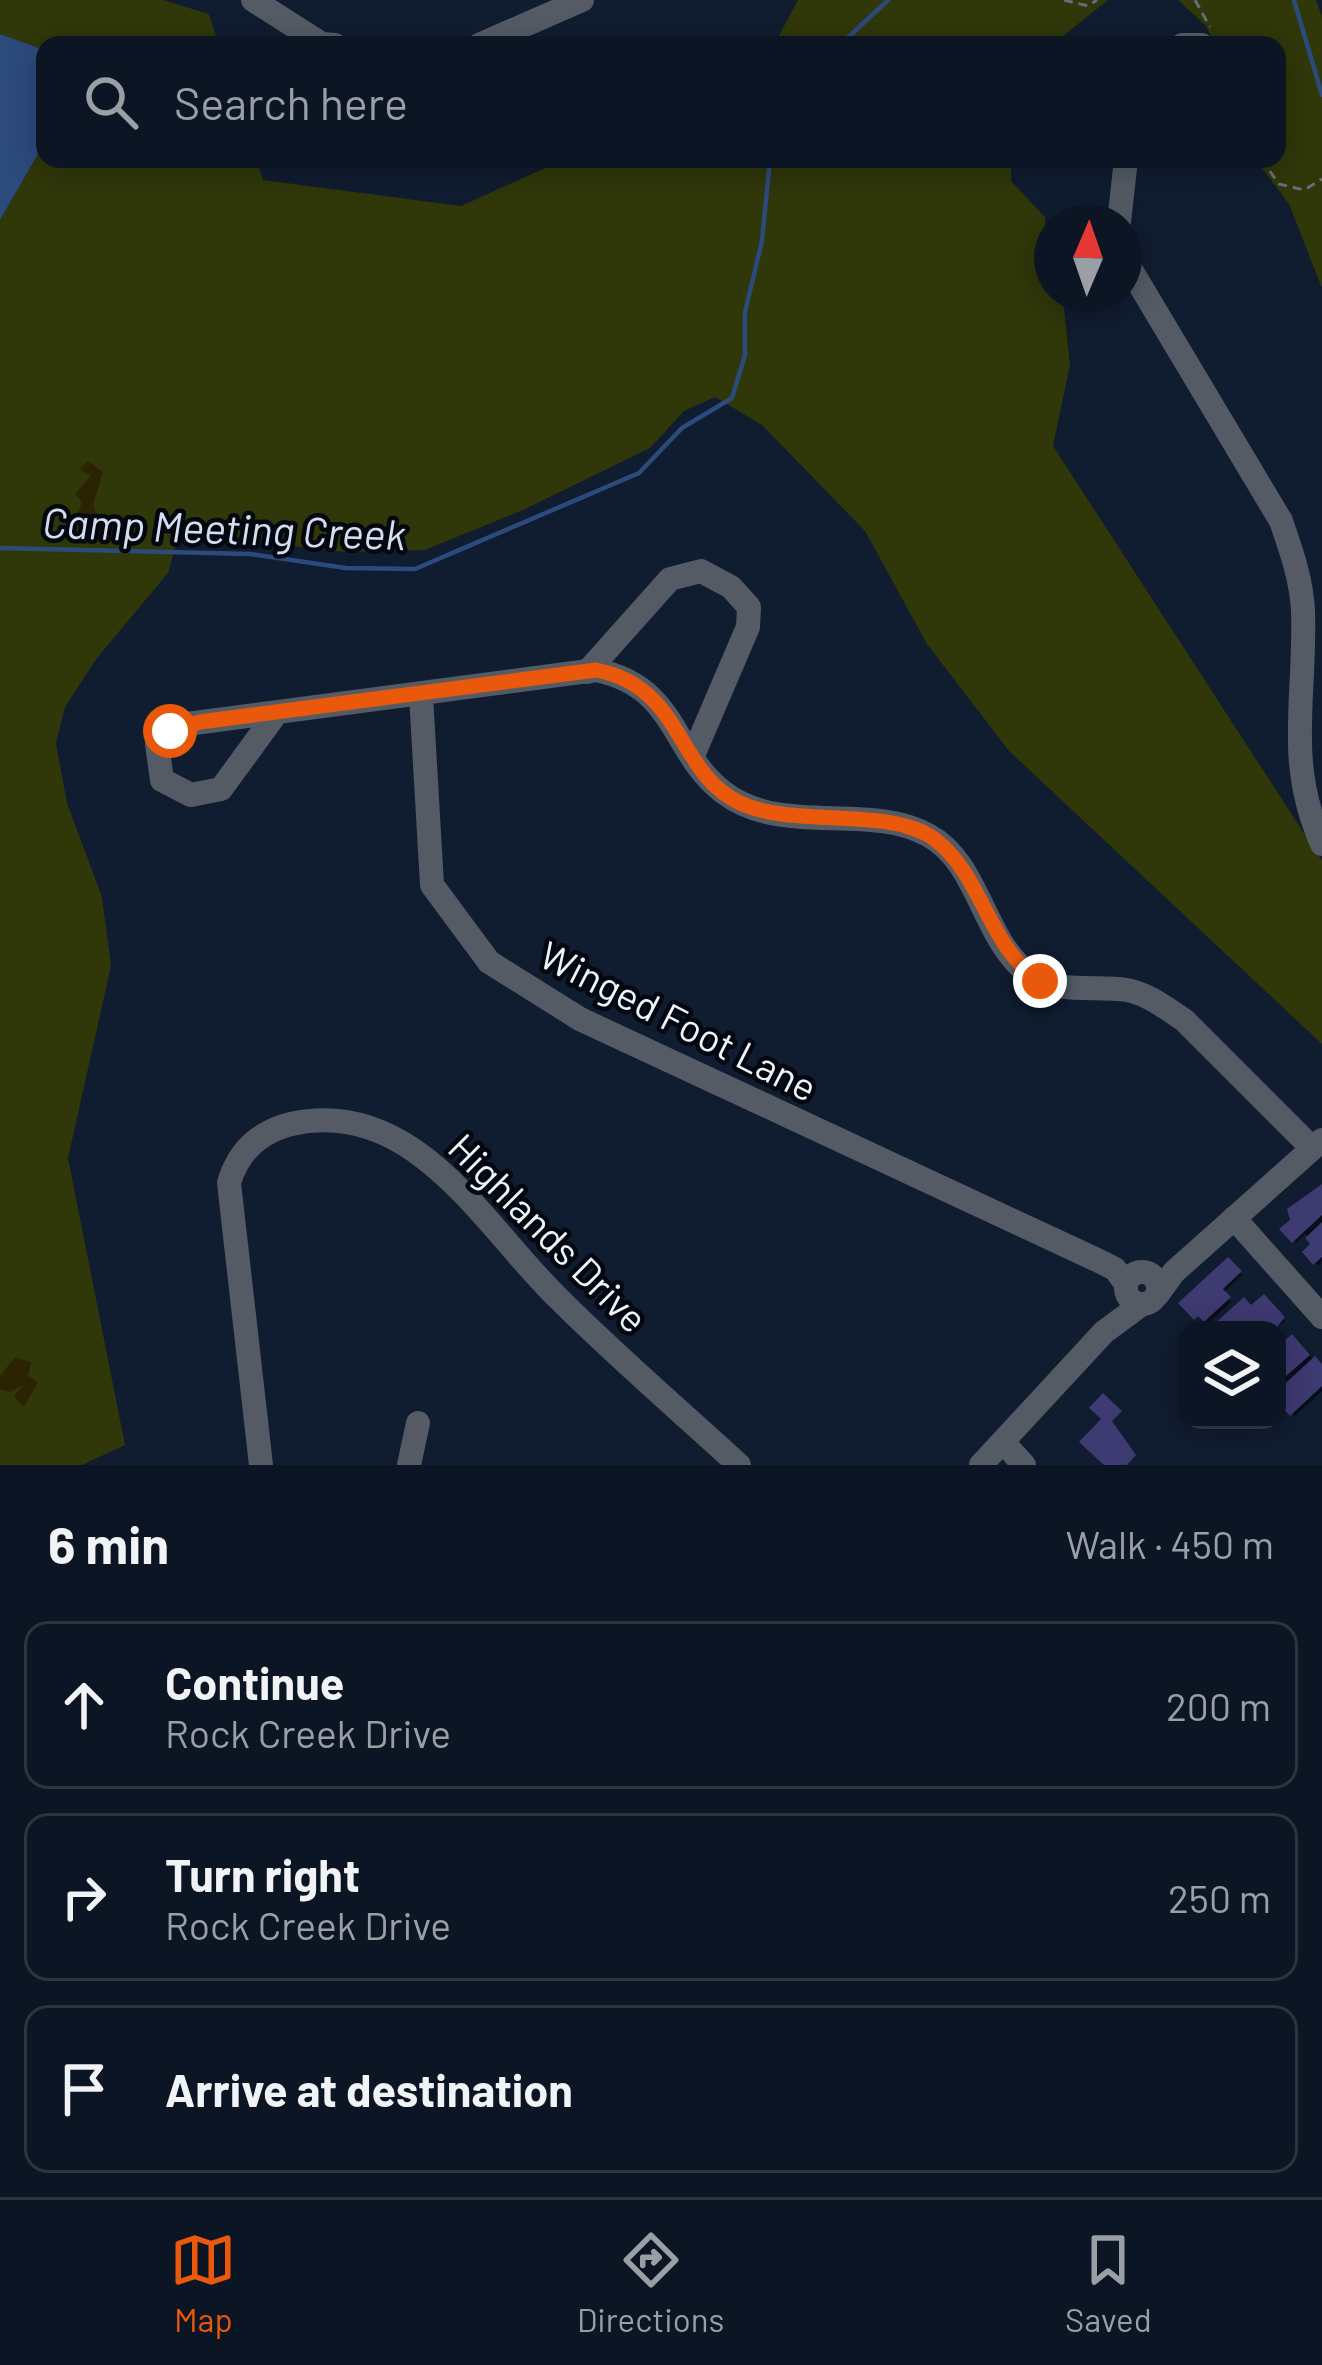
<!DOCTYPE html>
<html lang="en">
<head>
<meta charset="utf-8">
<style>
  body { margin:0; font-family:Barlow,sans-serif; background:#151e2c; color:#f1f3f6 }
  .controls { position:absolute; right:36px; bottom:36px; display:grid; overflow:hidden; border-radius:24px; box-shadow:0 6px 30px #0003 }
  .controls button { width:108px; height:108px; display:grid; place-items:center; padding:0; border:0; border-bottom:3px solid #2c3441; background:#0c1524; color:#f1f3f6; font:60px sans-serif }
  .compass { position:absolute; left:1034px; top:204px; width:108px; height:108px; border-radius:50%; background:#0c1524; box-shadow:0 6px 30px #0003; rotate:2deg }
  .stop { position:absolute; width:36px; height:36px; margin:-27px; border:9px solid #ea580c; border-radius:50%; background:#fff }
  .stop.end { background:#ea580c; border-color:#fff; box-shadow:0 3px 12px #0008 }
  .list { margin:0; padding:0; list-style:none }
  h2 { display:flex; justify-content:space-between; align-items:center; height:156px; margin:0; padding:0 48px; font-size:51px }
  h2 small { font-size:39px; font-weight:400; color:#9a9fa6 }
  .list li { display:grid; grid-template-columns:78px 1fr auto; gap:36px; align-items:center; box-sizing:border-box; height:168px; margin:0 24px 24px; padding:0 24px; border:3px solid #2c3441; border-radius:24px }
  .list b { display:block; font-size:45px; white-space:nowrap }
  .list p { margin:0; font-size:39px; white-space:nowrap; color:#9a9fa6 }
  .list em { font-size:39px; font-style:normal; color:#9a9fa6 }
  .icon { flex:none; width:66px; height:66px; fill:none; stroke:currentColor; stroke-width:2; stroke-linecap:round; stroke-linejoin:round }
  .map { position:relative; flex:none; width:1322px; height:1465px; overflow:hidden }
  .search { position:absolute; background:#0c1524; box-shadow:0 6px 30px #0003; left:36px; right:36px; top:36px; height:132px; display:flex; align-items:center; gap:30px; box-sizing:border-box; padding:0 42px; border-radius:24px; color:#9a9fa6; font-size:45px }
  .sheet { height:732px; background:#0c1524 }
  nav { display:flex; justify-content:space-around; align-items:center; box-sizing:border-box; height:168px; border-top:3px solid #2c3441; background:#0c1524; font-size:33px; color:#9a9fa6 }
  nav a { display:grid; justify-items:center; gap:6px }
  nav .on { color:#ea580c }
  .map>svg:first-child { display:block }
  .green { fill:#303709 }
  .sand { fill:#2b2302 }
  .water { fill:#2d4a7d }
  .shadow { fill:#0007 }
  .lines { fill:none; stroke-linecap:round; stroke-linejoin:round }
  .stream { stroke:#2d4a7d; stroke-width:4.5 }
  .building { fill:#3e3a72 }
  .path { stroke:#636d7c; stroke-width:3; stroke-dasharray:9 6; stroke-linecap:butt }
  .minor { stroke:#545b65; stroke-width:24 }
  .route { stroke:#ea580c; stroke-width:15 }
  .labels { text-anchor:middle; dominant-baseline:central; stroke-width:9; stroke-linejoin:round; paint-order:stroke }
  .street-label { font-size:39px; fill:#eff5fd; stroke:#03070f }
  .water-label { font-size:42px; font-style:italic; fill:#d5deef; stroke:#03070f }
</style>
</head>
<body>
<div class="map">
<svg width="1322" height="1465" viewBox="0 0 1322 1465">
  <rect width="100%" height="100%" fill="#101c30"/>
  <g class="green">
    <path d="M0,0H163L209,14L219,45H45V50L0,34Z"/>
    <path d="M798,0H1108L1052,45H774Z"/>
    <path d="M1178,0H1316L1322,17V288L1289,204L1255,159H1277V45H1215L1206,26Z"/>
    <path d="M45,142V159H256L263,180L461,206L565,159H1011V181L1045,217L1052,294L1063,299L1070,365L1053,446L1322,861V1044L1009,751L927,644L865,531L762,425L715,397L684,411L650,448L523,510L425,550L346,552L179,534L168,573L97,658L65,707L56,743L67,803L102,897L111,966L68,1158L125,1445L82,1465H0V220Z"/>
  </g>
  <g class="sand">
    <path d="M88,461L103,472L93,504L96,515L83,523L76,519L82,502L75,494L91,476L80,469Z"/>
    <path d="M15,1357L31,1362L28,1376L38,1382L24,1407L14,1397L22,1385L10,1392L0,1389V1376Z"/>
  </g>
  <path class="water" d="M0,34L45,50V142L0,220Z"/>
  <g class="shadow">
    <path d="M1322,1188V1261L1318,1265L1306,1252L1314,1245L1305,1234L1296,1243L1284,1230L1293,1221L1290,1210Z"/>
    <path d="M1228,1261L1242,1275L1223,1293L1231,1302L1208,1323L1183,1303Z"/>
    <path d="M1264,1298L1285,1321L1276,1330L1216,1326Z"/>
    <path d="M1292,1339L1322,1368V1391L1295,1416L1277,1397V1352Z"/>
  </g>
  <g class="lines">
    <g class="stream">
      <path d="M1294,0L1322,95"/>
      <path d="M840,45L888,0"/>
      <path d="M0,548L250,554L346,568L415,569L639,473L682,428L732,398L745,355V312L762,241L770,159"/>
    </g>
  </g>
  <g class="building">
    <path d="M1322,1184V1215L1292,1243L1279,1229L1290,1220L1287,1209Z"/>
    <path d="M1322,1222V1257L1313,1265L1302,1252L1310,1244L1305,1238Z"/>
    <path d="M1228,1257L1242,1271L1223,1289L1231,1297L1204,1322L1198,1316L1194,1320L1178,1303Z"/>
    <path d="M1264,1294L1285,1317L1275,1330L1212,1326L1244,1297L1251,1305Z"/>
    <path d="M1292,1334L1310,1355L1277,1384V1348Z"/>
    <path d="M1315,1356L1322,1364V1386L1290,1416L1277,1402V1391Z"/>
    <path d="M1103,1393L1122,1411L1112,1421L1136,1455L1127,1465H1104L1079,1442L1101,1419L1089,1408Z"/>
  </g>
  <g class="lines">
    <g class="path">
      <path d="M1064,0L1088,6L1097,0"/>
      <path d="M1195,0L1210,27"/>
      <path d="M1261,159L1279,184L1304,190L1322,179"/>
    </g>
    <g class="minor">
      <path d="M253,0L322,44L335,45"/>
      <path d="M479,45L582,0"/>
      <path d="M1182,45H1202"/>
      <path d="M1119,222L1126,159"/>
      <path d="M1124,244L1131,270L1281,521C1291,550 1302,581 1303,612C1306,698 1285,761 1322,844"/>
      <path d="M587,672L670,579L701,571L731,587L749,607L748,627L694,753"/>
      <path d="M421,695L432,885L489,962L580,1019L1097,1260L1115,1269L1126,1284"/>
      <path d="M275,715L221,789L191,795L162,780L157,744L187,724L596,670C678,687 670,751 723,792C781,837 867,802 928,835C979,862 983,940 1029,974C1058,995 1094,985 1127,990C1148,994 1166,1008 1184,1020L1312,1148"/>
      <path d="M1234,1218L1322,1317"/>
      <circle cx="1142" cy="1288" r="16"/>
      <path d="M1158,1294L1174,1272L1322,1140"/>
      <path d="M1003,1442L1024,1465"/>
      <path d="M261,1465L229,1183C238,1152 259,1132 291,1124C414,1096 483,1225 558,1298C616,1356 679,1410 739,1465"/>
      <path d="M409,1465L418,1423"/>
      <path d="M981,1465L1104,1332L1142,1304"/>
    </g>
  </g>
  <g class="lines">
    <path class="route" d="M170,731L200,722L596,670C684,687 675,772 740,803C796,829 892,805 937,841C983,878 989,948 1040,981"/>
  </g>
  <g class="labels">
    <g class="street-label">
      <text transform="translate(679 1020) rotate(27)">Winged Foot Lane</text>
      <text transform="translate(549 1232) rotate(45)">Highlands Drive</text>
    </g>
    <g class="water-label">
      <text transform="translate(224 527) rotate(2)">Camp Meeting Creek</text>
    </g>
  </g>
</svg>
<div class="controls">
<button><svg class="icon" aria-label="layers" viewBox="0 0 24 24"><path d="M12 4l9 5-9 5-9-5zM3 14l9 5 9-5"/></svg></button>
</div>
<svg class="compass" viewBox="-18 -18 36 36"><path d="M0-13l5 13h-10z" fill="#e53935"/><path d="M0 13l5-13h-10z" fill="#9a9fa6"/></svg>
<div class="stop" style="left:170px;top:731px"></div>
<div class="stop end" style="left:1040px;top:981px"></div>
<div class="search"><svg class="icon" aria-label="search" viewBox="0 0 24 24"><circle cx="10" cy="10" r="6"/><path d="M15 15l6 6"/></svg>Search here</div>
</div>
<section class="sheet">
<h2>6 min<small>Walk · 450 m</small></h2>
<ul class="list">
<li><svg class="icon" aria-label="ahead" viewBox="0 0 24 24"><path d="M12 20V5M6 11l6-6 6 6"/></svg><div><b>Continue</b><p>Rock Creek Drive</p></div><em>200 m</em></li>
<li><svg class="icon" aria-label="right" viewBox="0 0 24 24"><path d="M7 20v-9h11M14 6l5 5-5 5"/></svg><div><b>Turn right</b><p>Rock Creek Drive</p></div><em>250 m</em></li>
<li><svg class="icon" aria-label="arrive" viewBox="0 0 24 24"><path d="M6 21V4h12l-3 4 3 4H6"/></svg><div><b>Arrive at destination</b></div></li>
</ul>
</section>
<nav>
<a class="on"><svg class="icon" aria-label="map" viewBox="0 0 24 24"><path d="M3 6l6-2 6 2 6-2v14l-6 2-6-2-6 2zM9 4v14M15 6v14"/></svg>Map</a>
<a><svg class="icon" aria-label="directions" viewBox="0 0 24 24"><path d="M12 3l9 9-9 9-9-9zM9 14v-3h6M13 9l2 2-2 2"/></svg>Directions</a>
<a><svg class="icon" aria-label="saved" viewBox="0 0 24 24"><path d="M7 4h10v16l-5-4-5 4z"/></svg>Saved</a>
</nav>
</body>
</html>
